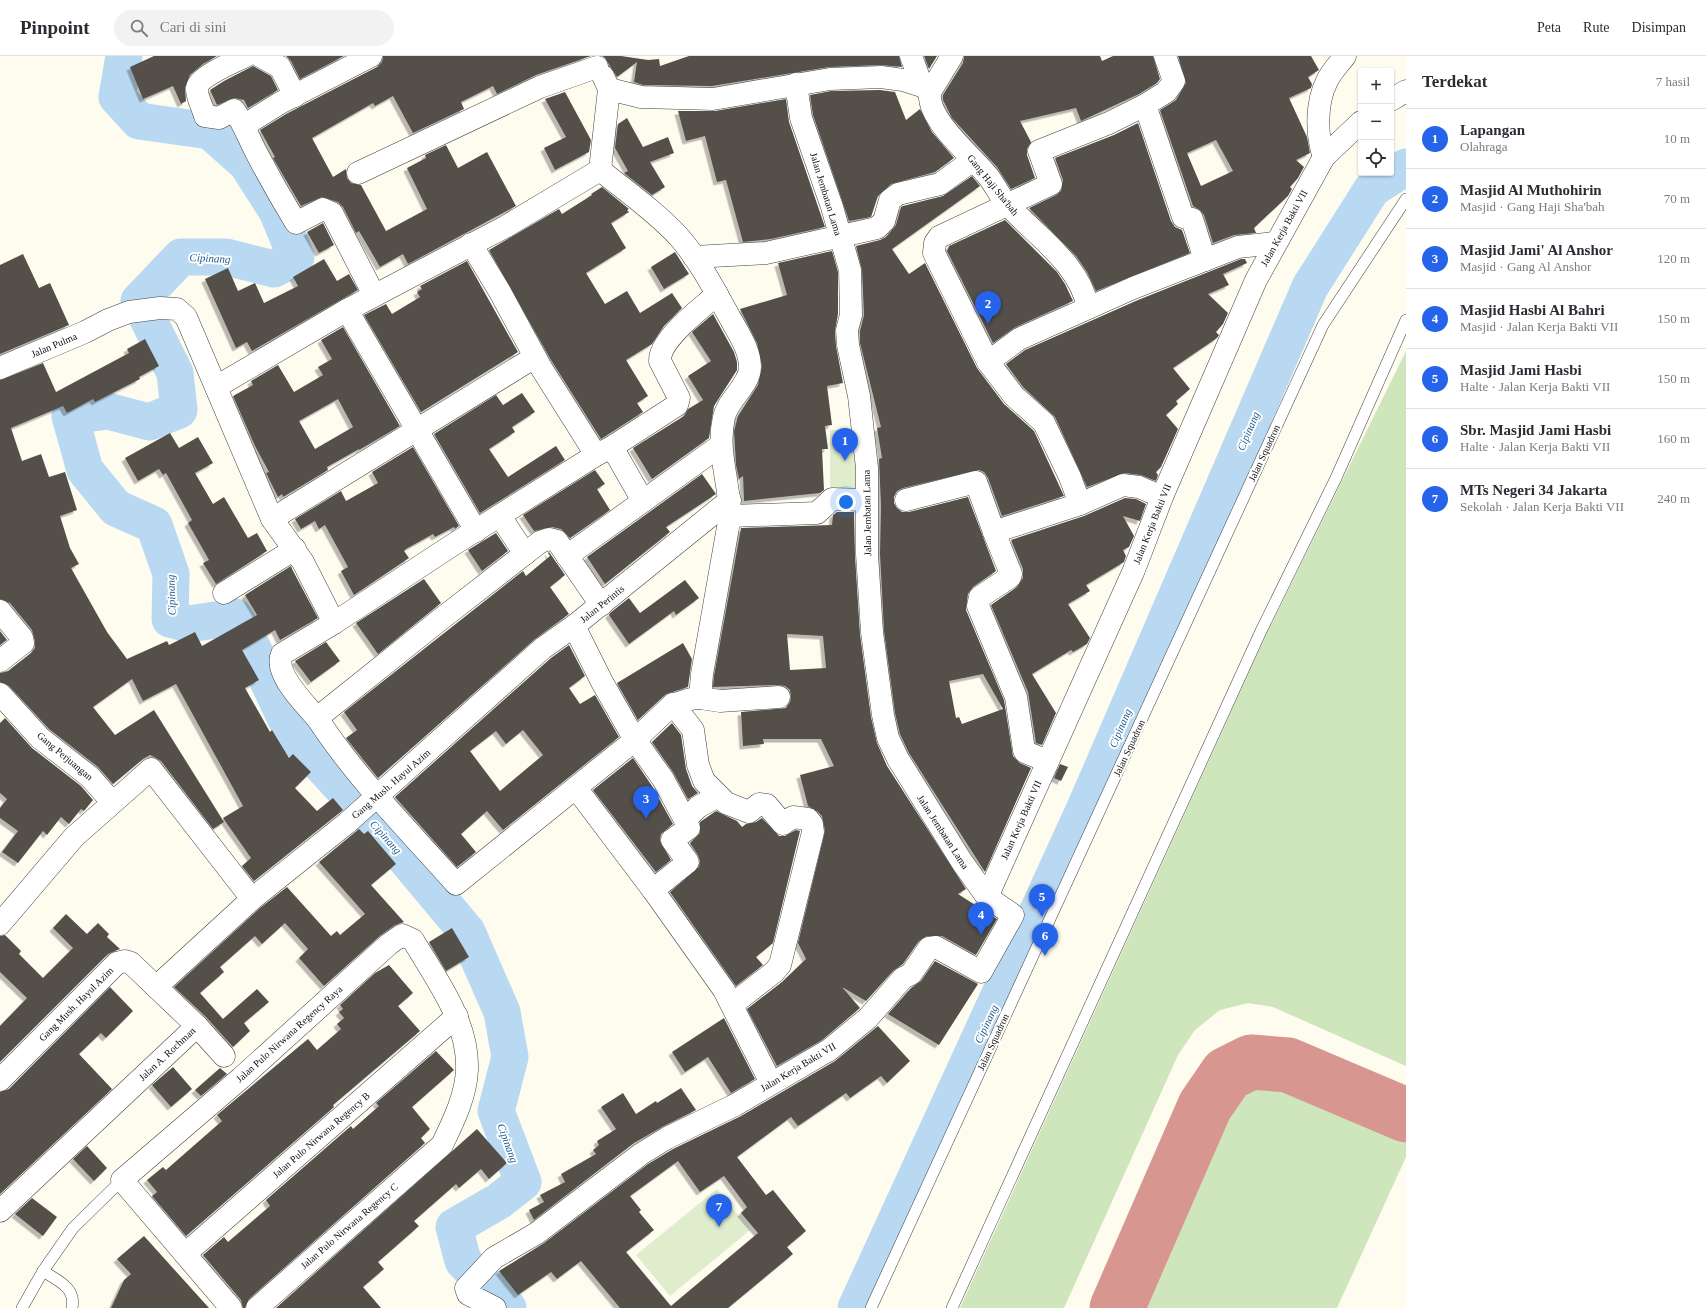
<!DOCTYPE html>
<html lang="id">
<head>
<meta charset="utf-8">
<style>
  body { margin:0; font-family:Georgia,serif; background:#f2f2f3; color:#2b2b33 }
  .controls { position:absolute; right:12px; top:12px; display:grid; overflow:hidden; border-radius:4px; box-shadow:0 1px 3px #0004 }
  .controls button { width:36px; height:36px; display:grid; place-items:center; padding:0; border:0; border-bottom:1px solid #e1e1e2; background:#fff; color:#2b2b33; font:20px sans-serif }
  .you { position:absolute; left:846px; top:446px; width:14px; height:14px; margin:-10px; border:3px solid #fff; border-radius:50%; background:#1a73e8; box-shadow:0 0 0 6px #1a73e833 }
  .badge { display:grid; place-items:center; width:26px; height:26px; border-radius:50%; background:#2563eb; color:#fff; font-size:13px; font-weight:700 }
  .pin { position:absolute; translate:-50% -33px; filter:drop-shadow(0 1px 2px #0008) }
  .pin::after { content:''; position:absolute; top:21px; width:14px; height:12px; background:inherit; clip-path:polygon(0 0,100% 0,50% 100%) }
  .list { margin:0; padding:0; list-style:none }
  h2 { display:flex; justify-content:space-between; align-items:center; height:52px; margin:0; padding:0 16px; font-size:17px }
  h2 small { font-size:13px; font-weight:400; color:#7c7c81 }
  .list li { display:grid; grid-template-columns:26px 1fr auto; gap:12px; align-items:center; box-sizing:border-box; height:60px; padding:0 16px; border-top:1px solid #e1e1e2 }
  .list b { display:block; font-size:15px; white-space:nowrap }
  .list p { margin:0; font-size:13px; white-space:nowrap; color:#7c7c81 }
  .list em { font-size:13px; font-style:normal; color:#7c7c81 }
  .icon { flex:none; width:22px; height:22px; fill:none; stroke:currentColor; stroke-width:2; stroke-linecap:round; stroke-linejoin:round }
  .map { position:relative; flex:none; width:1406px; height:1252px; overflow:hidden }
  header { display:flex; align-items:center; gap:24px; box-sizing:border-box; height:56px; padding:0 20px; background:#fff; border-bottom:1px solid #e1e1e2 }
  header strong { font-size:19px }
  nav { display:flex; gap:22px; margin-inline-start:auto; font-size:14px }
  .search { width:280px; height:36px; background:#f2f2f3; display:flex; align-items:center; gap:10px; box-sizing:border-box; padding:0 14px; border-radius:22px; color:#7c7c81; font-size:15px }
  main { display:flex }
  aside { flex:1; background:#fff }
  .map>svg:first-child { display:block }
  .green { fill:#cfe5bb }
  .pitch { fill:#e0edcc }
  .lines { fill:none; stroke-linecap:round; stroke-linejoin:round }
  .river { stroke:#b8d9f1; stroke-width:37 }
  .taxiway { stroke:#d89690; stroke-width:55 }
  .building { fill:#554f4a; fill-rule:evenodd; filter:url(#shadow) }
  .lane-casing { stroke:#404040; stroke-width:12 }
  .street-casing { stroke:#404040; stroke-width:23 }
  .lane { stroke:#fff; stroke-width:11 }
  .street { stroke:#fff; stroke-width:22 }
  .labels { text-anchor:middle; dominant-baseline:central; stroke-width:4; stroke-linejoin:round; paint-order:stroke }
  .street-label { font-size:10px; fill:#0d0d0d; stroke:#fff }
  .water-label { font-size:11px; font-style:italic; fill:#215e94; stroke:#fff }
</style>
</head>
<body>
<header>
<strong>Pinpoint</strong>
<div class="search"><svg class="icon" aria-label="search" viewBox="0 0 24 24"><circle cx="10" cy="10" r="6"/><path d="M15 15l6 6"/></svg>Cari di sini</div>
<nav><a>Peta</a><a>Rute</a><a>Disimpan</a></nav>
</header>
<main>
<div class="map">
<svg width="1406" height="1252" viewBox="0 0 1406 1252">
  <defs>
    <filter id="shadow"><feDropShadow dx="-3.5" dy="3.5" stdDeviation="0" flood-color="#0004"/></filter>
  </defs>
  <rect width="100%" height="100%" fill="#fefbef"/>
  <g class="green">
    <path d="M1406,295V1010L1273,951L1248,947L1220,954L1195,974L1178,999L1064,1252H960L1266,579Z"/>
    <path d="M1251,1006L1288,1009L1406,1060V1101L1337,1252H1117L1205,1050L1227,1018Z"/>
  </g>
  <g class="pitch">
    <path d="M830,374H860L858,436H830Z"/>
    <path d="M717,1133L750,1174L670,1240L636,1199Z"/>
  </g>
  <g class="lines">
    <g class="river">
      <path d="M124,0L117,41L139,65L210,75L247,108L277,155L296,201L274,213L226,201H181L139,245L175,317L179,354L149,366L108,355L70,360L85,414L116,452L154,469L171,518L170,563L189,568L235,561L252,591L293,678L395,790L467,876L502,956L510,1001L496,1055L523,1126L499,1145L454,1171L463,1205L508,1252"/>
      <path d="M856,1252L1085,752L1310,231L1372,133L1406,111"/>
    </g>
    <path class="taxiway" d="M1117,1252L1205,1050L1227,1018L1251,1006L1288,1009L1406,1059"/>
  </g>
  <g class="building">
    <path d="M154,0H217L203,8L190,19L185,32L186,45L181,48L173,30L143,43L130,11Z"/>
    <path d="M286,0H344L300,23L291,5Z"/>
    <path d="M383,0H591L536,19L497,38L493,30L461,46L464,53L413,77L393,40L375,50L373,47L312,82L333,121L346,113L347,122L351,127L361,129L386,175L427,153L407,112L426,102L425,99L446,89L458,112L487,96L516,150L408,208L403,198L380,211L359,175L356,177L343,151L338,146L322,141L301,150L273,102L275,101L260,74L286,58L377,11L382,6Z"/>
    <path d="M602,0H621L648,4L659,3L660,10L689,0H899L902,11L881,9L829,11L712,30L643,29L634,26L637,6L617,21L605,2Z"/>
    <path d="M924,0H937L929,13Z"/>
    <path d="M964,0H1100L1102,5L1113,0H1153L1160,23L1157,27L1139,38L1081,65L1076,52L1020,65L1031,86L1027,93V99L1035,122L1011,133L997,111L952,62L943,44V39L963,7Z"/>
    <path d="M1178,0H1311L1319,14L1308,21L1312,28L1311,32L1289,42L1307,81L1310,97L1296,104L1304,111L1298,122L1290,131L1292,133L1288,140L1254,172L1256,177L1234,179L1213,187L1204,159L1200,154L1193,150L1160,54L1176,44L1186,27ZM1216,84L1233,115L1201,130L1187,97Z"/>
    <path d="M253,10L271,20L278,34L248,52L244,44L234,42L217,49L210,34L224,25Z"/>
    <path d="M880,34L895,36L906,64L920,53L932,76L954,102L935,116L891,128L878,140L871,161L849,165L813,59L810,39L831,35Z"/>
    <path d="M565,36L591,84L589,96L555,114L544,92L566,81L545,43Z"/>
    <path d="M786,43L789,66L825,171L771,183L743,186L726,124L717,126L705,80L686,85L678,55H715Z"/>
    <path d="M627,62L643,91L668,81L674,97L650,106L665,131L652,139L624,117L628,115L615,92L618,68Z"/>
    <path d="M1138,67L1171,165L1175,171L1182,174L1190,197L1096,235L1087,216L1076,200L1029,152L1056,139L1061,135L1063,124L1055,102L1114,79Z"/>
    <path d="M972,120L980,130L892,193L909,218L925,207L977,312L1004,348L1034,375L1064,440L1002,460L988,422L984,416L979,414L903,432L897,435L894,441V447L897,452L902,456H909L968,441L996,515L973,531L968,538L966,554L1004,644L1013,700L1020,707L1031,712L985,816L909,697L900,678L895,657L884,575L880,498L881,450L879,403L882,402L877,372L881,371L860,287V275L864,259L862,214L856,190L880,184L886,181L896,169L901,151L903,150L943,140ZM983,618L1003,653L962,668L959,661L956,662L949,625Z"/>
    <path d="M602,131L629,153L627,154L629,156L611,167L626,192L586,217L605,248L627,235L640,257L672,237L682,252L664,270L652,288L626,304L648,340L637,347L643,356L601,383L551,304L489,194L559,153L562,158L592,139L591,138Z"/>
    <path d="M1005,164L1057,216L1065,228L1073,245L1014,272L993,287L947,195L949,190Z"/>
    <path d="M323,167L334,189L319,197L307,176Z"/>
    <path d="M832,195L838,216V258L835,275L836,290L843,327L827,330L832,369L825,370L828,393H822L824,434L820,437L744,445L743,420L739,423L736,409L734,375L738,360L758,329L762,310L757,287L740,253L787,239L778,207Z"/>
    <path d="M675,196L689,218L664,233L651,211Z"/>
    <path d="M23,198L39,232L50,227L69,269L0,298V209Z"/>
    <path d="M324,203L337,225L349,218L358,234L252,295L247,286L236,292L205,223L228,212L238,235L255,227L264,247L298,230L293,221Z"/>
    <path d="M1241,203H1245L1247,207L1223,218L1229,229L1208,238L1228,257L1223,268L1216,276L1219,279L1217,282L1173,312L1190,333L1176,345L1178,348L1166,359L1178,373L1161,411L1156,416L1158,419L1156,425L1141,419L1124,417L1087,431L1055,361L1023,331L1006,308L1025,294L1138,244Z"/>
    <path d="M467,205L518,296L421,356L364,259L386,248L392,258L420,241L417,236L422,233L420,230Z"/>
    <path d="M713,258L734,296L737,306V314L714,350L709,382L652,423L633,392L684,360L688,353L703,344L688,320L711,305L692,276Z"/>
    <path d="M343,271L400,370L359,394V393L327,411L328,414L283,441L282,438L278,441L266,417L269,416L255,390L233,340L253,329L251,325L278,309L294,336L323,319L318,311L332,303L321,284ZM338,343L353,371L315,393L299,365Z"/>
    <path d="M145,283L159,310L139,321L140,323L95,346L93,343L67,357L63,350L11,372L22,405L41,398L49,421L65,416L77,454L60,460L70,492L79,508L71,512L107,576L127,603L167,585L169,589L195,576L202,590L257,559L245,539L291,510L292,513L318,562L280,584L275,574L242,594L259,624L245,632L270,676L272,674L289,702L293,698L311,716L295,732L317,755L333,742L343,754L254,825L242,810L251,802L223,762L243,750L176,628L143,645L132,623L93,651L115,679L154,654L224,766L213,773L161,705L156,702L150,699L143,703L113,728L98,711L49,673L9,630L0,626V617L8,615L31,597L35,592V585L32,574L10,547L0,543V324L43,307L56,336L129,297L127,293Z"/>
    <path d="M522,337L535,356L512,371L515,376L489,393L508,421L556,390L565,404L480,457L434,378L496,339L503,349Z"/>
    <path d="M170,377L179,392L198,381L213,407L195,417L213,448L224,441L248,482L257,477L267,495L216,528L203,507L209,504L188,467L192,464L166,417L163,419L159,413L138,425L125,402Z"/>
    <path d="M413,391L459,470L455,473L454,471L435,481L433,478L406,493L404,495L409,502L354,539L341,515L348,511L325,469L319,473L315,465L301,473L295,463L341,435L346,445L378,427L372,416Z"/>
    <path d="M595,414L605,428L597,433L610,454L570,482L561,473L552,471L534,475L523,459Z"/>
    <path d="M702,418L716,438L666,471L670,476L605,528L587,501Z"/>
    <path d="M1125,442L1136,443L1146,448L1140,465L1123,460L1134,480L1129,491L1123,494L1126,500L1124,506L1086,529L1090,535L1068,548L1090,582L1087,588L1073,596L1071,594L1032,618L1056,657L1042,689L1036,687L1028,636L991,549L1017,531L1023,522V513L1011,484L1084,460Z"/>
    <path d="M837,456H854L855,499L860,578L871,661L877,687L887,710L966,833L958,838L997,863L976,899L942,880H927L919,885L903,908L894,914L866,945L842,931L860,952L822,984L777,1010L747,953L782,926L806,903L798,887L825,775L822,760L817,755L808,750L800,719L834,710L821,683H763L764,688L743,690L741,656L786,652L790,646L791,641L790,634L785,630L778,629L713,631L714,620L741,472L832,469L833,459ZM787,578L823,580L826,612L790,614Z"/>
    <path d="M496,477L508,495L482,515L468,494Z"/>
    <path d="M549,496L565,519L550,531L569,558L535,583L378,722L346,682L357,674L344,656L523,515L526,520L550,500L548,497Z"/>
    <path d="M424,523L441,547L378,598L356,567Z"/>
    <path d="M685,524L699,542L676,559L674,555L629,588L609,559L610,557L629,542L640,557Z"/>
    <path d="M0,575L7,584L0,589Z"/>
    <path d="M326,586L340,605L311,626L295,605Z"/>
    <path d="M683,587L692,603L688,631L666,638L638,664L617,627Z"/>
    <path d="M569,589L585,620L569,632L580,648L595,639L619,681L503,774L487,755L461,778L476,796L457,811L395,741L551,602ZM523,674L543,699L500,735L470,695L496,675L506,688Z"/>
    <path d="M5,662L32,692L81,730L93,744L84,755L81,753L69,768L61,761L47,779L43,775L18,807L2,796L18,775L0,762V752L7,743L0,737V667Z"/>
    <path d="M672,667L681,679L686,713L692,730L698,737L688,743L673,716L652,686Z"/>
    <path d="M633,702L652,730L673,768L661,778L660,785L671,804L656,816L593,734Z"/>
    <path d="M1060,708L1068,711L1061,725L1054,722Z"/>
    <path d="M716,755L737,765L742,771L746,768L756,766L762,762L779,780H785L796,774L800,775L773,887L756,901L763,909L736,930L670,836L699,811L700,805L698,799L690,787L700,777V766Z"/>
    <path d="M359,773L364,778L368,775L396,808L371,829L404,866L395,869L381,879L324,930L299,902L308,893L285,867L262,888L255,880L220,911L224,916L200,937L223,963L257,933L269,946L244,967L250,975L233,991L206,961L174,931L260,852L287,831L331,880L337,875L340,879L365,858L319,806Z"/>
    <path d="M66,858L87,878L98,867L109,878L107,881L120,893L108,898L0,1006V970L27,942L0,916V880L5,879L21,895L19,898L43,922L73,892L53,872Z"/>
    <path d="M452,872L469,901L446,915L429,886Z"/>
    <path d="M935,905L978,928L939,989L888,958L911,932L921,925Z"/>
    <path d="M389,909L413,937L398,950L420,975L333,1049L334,1051L186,1180L152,1140L157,1136L147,1124L163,1111L166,1114L222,1065L217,1059L308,983L317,994L341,973L337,968L344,962L339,956L343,953L340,949L375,917Z"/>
    <path d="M110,931L133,955L106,982L101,977L79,998L112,1033L0,1138V1036L9,1033Z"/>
    <path d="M724,962L755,1023L731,1037L708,1001L685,1016L672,996Z"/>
    <path d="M878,970L910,1005L887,1027L881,1020L850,1042L846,1037L798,1070L791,1061L737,1101L766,1139L773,1134L806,1175L787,1191L793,1198L728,1252H620L581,1205L557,1223L551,1216L518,1239L499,1215L544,1187L648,1108L673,1093L741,1060L835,1005ZM678,1105L700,1136L724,1120L747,1151L741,1157L758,1177L671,1250L626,1196L654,1174L639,1156L641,1154L630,1140Z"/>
    <path d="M436,995L454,1014L412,1051L430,1073L421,1082L425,1087L249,1243L245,1252H243L241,1244L203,1199L224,1181L228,1186L270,1150L266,1144L351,1070L353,1073L379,1050L376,1047Z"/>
    <path d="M173,1011L192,1033L171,1051L152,1029Z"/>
    <path d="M220,1012L227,1018L201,1040L195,1034Z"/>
    <path d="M681,1032L696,1054L662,1071L634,1087L534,1164L529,1154L544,1146L540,1139L565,1126L561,1118L596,1098L593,1094L599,1089L597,1085L616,1073L601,1051L623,1037L636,1058L656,1045L657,1047Z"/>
    <path d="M477,1073L507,1107L489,1123L481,1113L459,1132L456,1128L414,1165L419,1170L378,1206L384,1213L363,1231L381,1252H276Z"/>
    <path d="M87,1090L107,1112L94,1125L73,1103Z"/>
    <path d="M32,1142L57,1161L43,1180L15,1158Z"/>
    <path d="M144,1180L209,1252H111L124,1224L131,1218L117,1203Z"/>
  </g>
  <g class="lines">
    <defs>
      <g id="lane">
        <path d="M43,1215C58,1225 76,1231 72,1252"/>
        <path d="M22,1252L43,1215L73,1172L122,1124"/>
        <path d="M871,1252L1323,269L1406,143"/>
        <path d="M952,1252L1261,575L1336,422L1406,264"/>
      </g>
      <g id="street">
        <path d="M246,0C236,5 197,21 197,32C196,40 203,52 205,60L219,62L234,54C244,68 249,83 257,98C269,121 282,144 296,167L323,153L332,157L374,239"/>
        <path d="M260,0L280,11L295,40"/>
        <path d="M911,0L922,30"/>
        <path d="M952,0L930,36C926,63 971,99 987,119C995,128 999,140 1008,149C1036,180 1080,208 1088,252"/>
        <path d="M1165,0L1174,25L1166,36L1145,49L1183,161L1192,163L1205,204"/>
        <path d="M609,33L641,41L713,43L830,23L881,21L903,24L922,30L930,36"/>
        <path d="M1391,44L1406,35"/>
        <path d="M245,69L280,47L371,0"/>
        <path d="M1324,101C1316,79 1316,46 1327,25C1331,16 1339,8 1345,0"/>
        <path d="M600,114C626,135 656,156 679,181C699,204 714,233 729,260C737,275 750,293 750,311C750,329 728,343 724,361C716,395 730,427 730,460L702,618L700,642C689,641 684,647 673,648L693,674L698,709L704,725L726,747L749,756L759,748L767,749L783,768L793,761L808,763L812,768L813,776L780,909L774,916L733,948"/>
        <path d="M600,114L609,33L603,20"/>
        <path d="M358,117L540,31L597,11"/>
        <path d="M694,201L766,197L877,172L884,165L890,144L898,138L940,128L973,104"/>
        <path d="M347,254L476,475"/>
        <path d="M988,306L934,197L935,187L939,181L1051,128L1039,95L1109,67L1145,49"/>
        <path d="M0,312L85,276L108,264L129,256L160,252L177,253L186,261L272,463L535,301"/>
        <path d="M216,331L347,254L505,171L600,114"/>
        <path d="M612,391L643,445"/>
        <path d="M596,399L612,391L677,349L679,342L660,305C659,283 702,252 717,238"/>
        <path d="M906,444L976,426L994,476L1080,448L1123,429L1139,431L1162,441"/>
        <path d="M1080,448L1070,421L1044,367L1014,340L988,306L1019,283L1133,232L1238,191L1275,187"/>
        <path d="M500,460L525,498"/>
        <path d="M730,460L817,457L832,443L866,444"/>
        <path d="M272,463L303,506L334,567"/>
        <path d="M994,476L1011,518L1010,521L980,541L978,550L1016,641L1024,694L1025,696L1047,705"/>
        <path d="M567,500L721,389"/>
        <path d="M224,537L295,493"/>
        <path d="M601,549L557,485L549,483L540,486L441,563L317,662C357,723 408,774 456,828L635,684L663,723L685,764"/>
        <path d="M0,555L22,582L23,587L0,605"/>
        <path d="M574,570L602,626L635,684L673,648"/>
        <path d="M0,638L40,682L90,721L112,746"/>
        <path d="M700,642L720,645L779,641"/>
        <path d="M317,662C305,648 273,617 282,598L334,567L451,490L596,399L540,310L500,236L471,188"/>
        <path d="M576,732L653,834L724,934L771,1027"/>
        <path d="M653,834L688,806L672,784L689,772L685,764L698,751L718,740"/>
        <path d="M987,841L1134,514L1162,441L1256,224L1324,101L1361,66"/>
        <path d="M0,868L74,781L151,713L252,843"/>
        <path d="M156,931L252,843L347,767L543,592L574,570L730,444"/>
        <path d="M0,1024L117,907L125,905L131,907L197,970L224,1000"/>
        <path d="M0,1155L197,970"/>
        <path d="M185,1198L457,960"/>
        <path d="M231,1252L122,1124L241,1022L389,888L402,879L413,884C436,923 469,966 467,1014C466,1040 453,1066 442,1089L257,1252"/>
        <path d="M495,1252L468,1238L466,1232L494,1202L537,1177L641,1098L667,1082L735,1049L829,994L868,962L903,922L911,918L929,892L936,891L981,916L1013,859L987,841L962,806L898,703L888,682L883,659L872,576L867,498V412L859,340L848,289L847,274L851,259L850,214L832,151L801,62L796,28"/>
      </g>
    </defs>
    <use href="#lane" class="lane-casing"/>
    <use href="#street" class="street-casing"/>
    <use href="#lane" class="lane"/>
    <use href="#street" class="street"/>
  </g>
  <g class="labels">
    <g class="street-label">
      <text transform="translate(993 129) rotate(51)">Gang Haji Sha'bah</text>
      <text transform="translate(826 138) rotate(73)">Jalan Jembatan Lama</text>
      <text transform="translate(1284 172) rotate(-61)">Jalan Kerja Bakti VII</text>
      <text transform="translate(54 289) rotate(-23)">Jalan Pulma</text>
      <text transform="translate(1264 397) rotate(-65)">Jalan Squadron</text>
      <text transform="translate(867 457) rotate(-91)">Jalan Jembatan Lama</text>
      <text transform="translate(1152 468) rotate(-68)">Jalan Kerja Bakti VII</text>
      <text transform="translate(602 548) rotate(-39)">Jalan Perintis</text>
      <text transform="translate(1129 692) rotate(-65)">Jalan Squadron</text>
      <text transform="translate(65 700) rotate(40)">Gang Perjuangan</text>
      <text transform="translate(391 728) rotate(-41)">Gang Mush. Hayul Azim</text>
      <text transform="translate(1021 764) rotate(-66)">Jalan Kerja Bakti VII</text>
      <text transform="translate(943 776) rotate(57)">Jalan Jembatan Lama</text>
      <text transform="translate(76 948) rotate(-45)">Gang Mush. Hayul Azim</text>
      <text transform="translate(289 978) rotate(-42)">Jalan Pulo Nirwana Regency Raya</text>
      <text transform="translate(993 986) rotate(-65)">Jalan Squadron</text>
      <text transform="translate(167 998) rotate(-43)">Jalan A. Rochman</text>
      <text transform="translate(798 1011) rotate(-31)">Jalan Kerja Bakti VII</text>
      <text transform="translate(321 1079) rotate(-41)">Jalan Pulo Nirwana Regency B</text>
      <text transform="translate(349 1170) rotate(-41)">Jalan Pulo Nirwana Regency C</text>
    </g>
    <g class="water-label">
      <text transform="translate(210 202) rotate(3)">Cipinang</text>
      <text transform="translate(1248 375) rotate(-67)">Cipinang</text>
      <text transform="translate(171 539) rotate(-92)">Cipinang</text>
      <text transform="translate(1120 672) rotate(-67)">Cipinang</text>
      <text transform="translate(386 781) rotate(48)">Cipinang</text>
      <text transform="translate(986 968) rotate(-65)">Cipinang</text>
      <text transform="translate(508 1087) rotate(70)">Cipinang</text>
    </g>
  </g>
</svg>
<div class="controls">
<button>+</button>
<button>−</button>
<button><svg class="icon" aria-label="locate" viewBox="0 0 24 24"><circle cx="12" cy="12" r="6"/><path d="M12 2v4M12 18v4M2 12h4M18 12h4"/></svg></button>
</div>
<div class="you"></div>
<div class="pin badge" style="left:845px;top:405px">1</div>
<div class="pin badge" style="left:988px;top:268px">2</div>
<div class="pin badge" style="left:646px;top:763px">3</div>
<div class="pin badge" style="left:981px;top:879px">4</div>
<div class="pin badge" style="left:1042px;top:861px">5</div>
<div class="pin badge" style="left:1045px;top:900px">6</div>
<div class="pin badge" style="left:719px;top:1171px">7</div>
</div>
<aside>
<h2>Terdekat<small>7 hasil</small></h2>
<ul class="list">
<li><span class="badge">1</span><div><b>Lapangan</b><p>Olahraga</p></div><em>10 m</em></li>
<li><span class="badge">2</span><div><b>Masjid Al Muthohirin</b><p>Masjid · Gang Haji Sha'bah</p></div><em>70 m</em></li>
<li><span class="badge">3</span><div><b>Masjid Jami' Al Anshor</b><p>Masjid · Gang Al Anshor</p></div><em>120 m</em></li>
<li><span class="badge">4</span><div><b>Masjid Hasbi Al Bahri</b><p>Masjid · Jalan Kerja Bakti VII</p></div><em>150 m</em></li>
<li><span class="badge">5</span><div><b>Masjid Jami Hasbi</b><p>Halte · Jalan Kerja Bakti VII</p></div><em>150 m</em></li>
<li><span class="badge">6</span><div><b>Sbr. Masjid Jami Hasbi</b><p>Halte · Jalan Kerja Bakti VII</p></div><em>160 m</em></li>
<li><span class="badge">7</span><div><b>MTs Negeri 34 Jakarta</b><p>Sekolah · Jalan Kerja Bakti VII</p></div><em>240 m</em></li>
</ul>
</aside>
</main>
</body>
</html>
